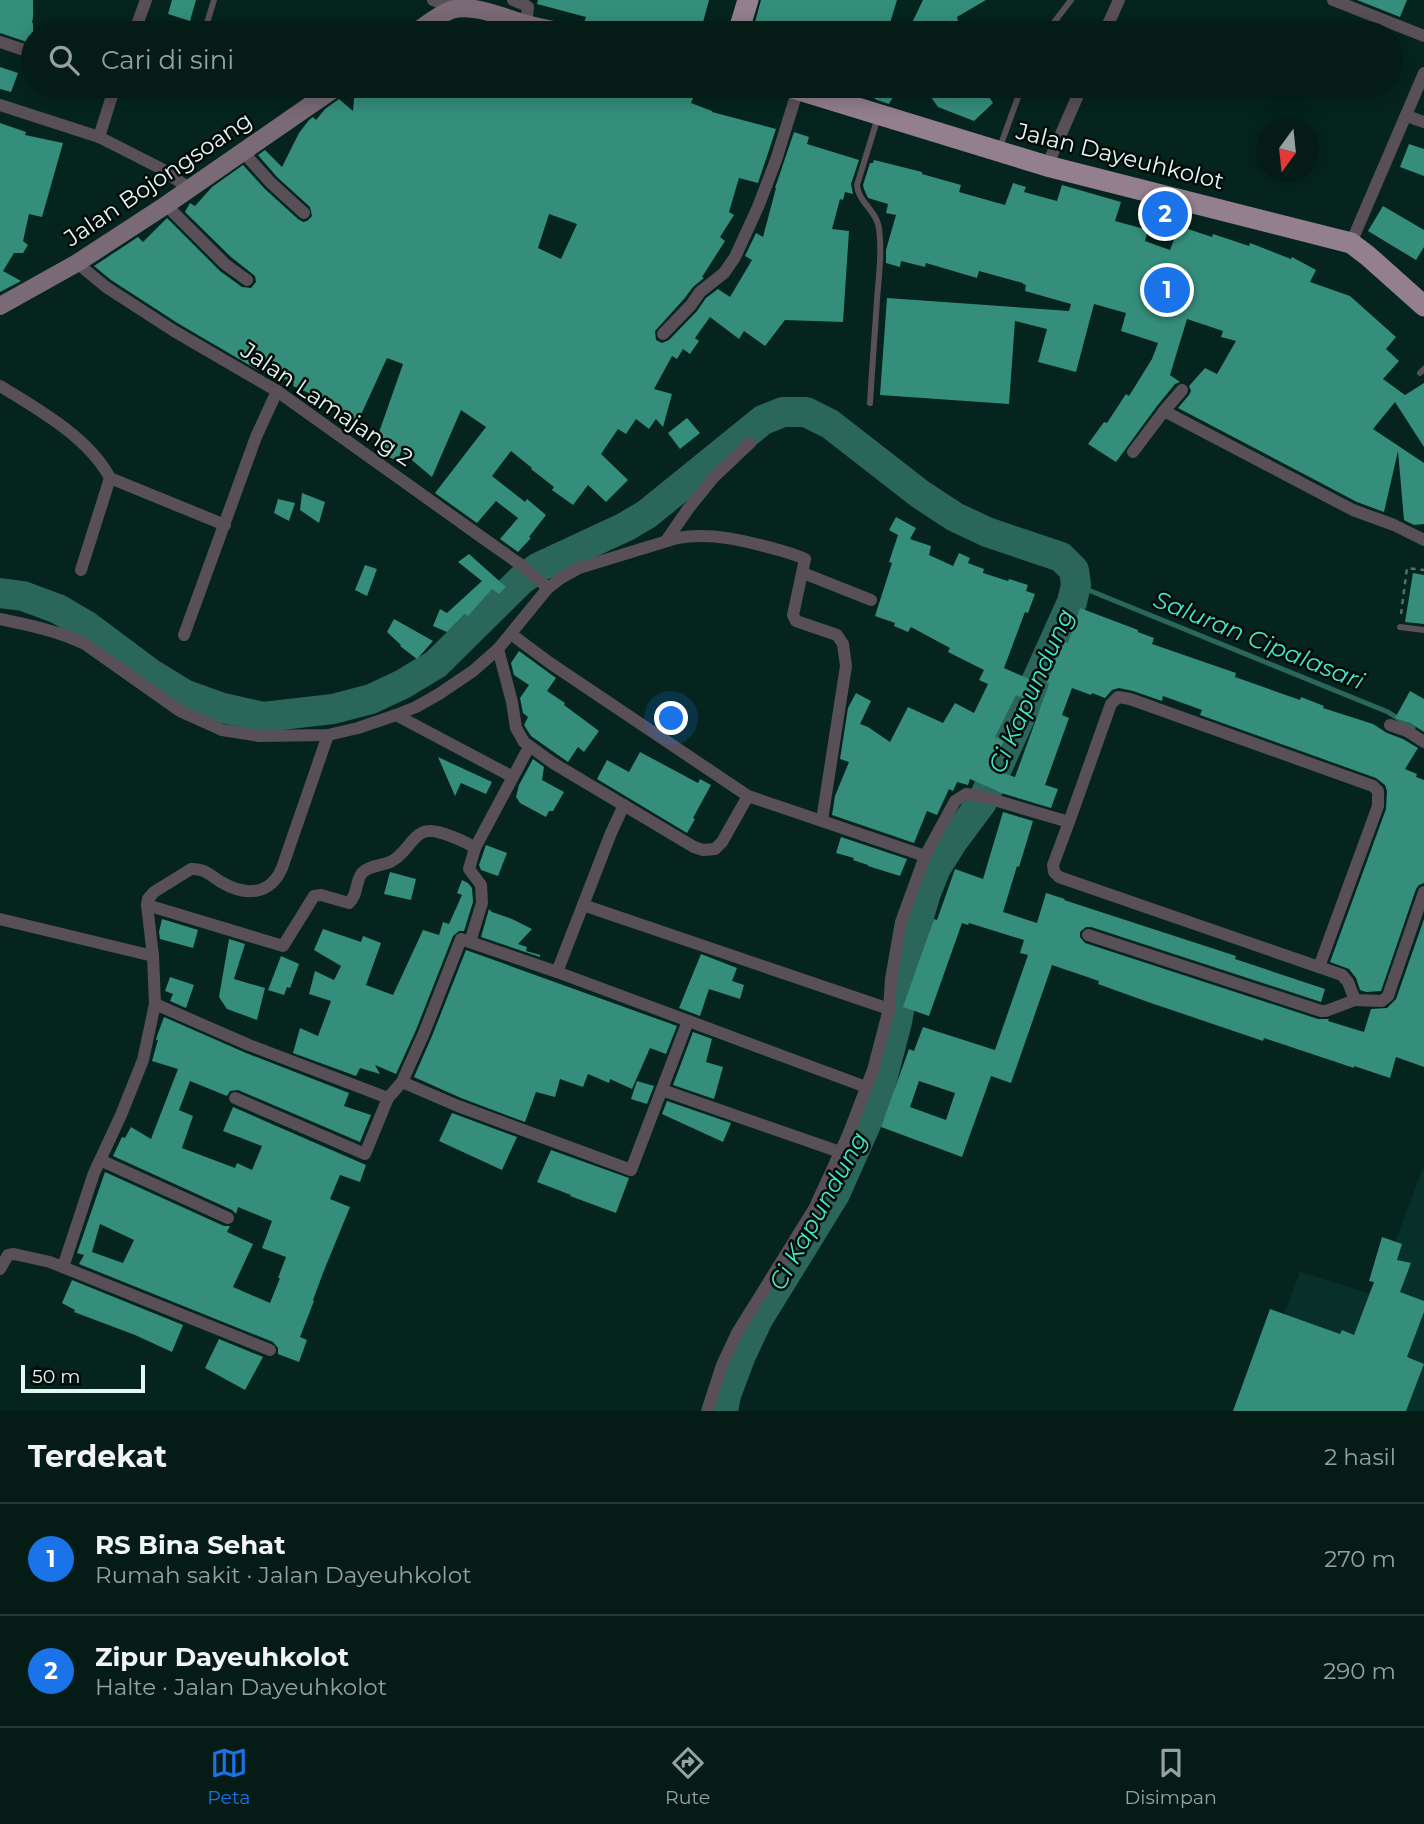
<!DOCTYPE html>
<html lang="id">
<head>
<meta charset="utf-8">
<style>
  body { margin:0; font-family:Montserrat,sans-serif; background:#0d241f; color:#f1f3f6 }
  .compass { position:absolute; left:1256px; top:119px; width:63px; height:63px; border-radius:50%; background:#041b16; box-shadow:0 4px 18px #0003; rotate:195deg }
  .scale { position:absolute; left:21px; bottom:18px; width:124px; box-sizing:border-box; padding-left:7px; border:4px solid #e5f6f2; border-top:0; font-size:19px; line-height:24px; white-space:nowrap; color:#e5f6f2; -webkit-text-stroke:5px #020b08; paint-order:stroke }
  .you { position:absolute; left:672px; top:719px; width:24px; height:24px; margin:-18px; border:5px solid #fff; border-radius:50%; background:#1a73e8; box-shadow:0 0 0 10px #1a73e833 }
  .badge { display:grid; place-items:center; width:46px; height:46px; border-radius:50%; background:#1a73e8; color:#fff; font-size:23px; font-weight:700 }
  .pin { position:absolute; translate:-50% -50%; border:4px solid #fff; box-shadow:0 2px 7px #0006 }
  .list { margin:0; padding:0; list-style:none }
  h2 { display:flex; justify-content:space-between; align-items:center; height:91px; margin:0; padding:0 28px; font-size:30px }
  h2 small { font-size:23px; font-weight:400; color:#97a1a1 }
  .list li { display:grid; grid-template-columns:46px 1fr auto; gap:21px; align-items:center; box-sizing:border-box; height:112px; padding:0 28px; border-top:2px solid #253935 }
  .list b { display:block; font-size:26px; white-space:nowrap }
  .list p { margin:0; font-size:23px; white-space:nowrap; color:#97a1a1 }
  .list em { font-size:23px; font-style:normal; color:#97a1a1 }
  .icon { flex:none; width:38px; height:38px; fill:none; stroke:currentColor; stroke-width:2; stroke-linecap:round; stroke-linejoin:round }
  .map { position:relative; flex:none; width:1424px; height:1411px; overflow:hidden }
  .search { position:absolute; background:#041b16; box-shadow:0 4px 18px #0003; left:21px; right:21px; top:21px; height:77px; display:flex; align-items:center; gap:18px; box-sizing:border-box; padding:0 24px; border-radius:38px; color:#97a1a1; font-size:26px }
  .sheet { height:315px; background:#041b16 }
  nav { display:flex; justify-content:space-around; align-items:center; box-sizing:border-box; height:98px; border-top:2px solid #253935; background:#041b16; font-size:19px; color:#97a1a1 }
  nav a { display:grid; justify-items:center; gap:4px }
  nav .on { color:#1a73e8 }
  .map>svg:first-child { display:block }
  .built { fill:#063029 }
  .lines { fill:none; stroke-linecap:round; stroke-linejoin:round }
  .stream { stroke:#2a665a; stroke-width:5 }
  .river { stroke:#2a665a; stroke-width:30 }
  .building { fill:#358e7c; fill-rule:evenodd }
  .path { stroke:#556f6a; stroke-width:2.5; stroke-dasharray:5 5; stroke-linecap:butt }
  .lane { stroke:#594f56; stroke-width:6 }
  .street { stroke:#594f56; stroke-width:12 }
  .secondary { stroke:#7a6a76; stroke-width:18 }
  .primary { stroke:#937f8e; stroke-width:21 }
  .labels { text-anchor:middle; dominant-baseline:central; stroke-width:5; stroke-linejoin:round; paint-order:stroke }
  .street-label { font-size:23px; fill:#e5f6f2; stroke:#020b08 }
  .water-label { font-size:24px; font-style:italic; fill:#43e9cb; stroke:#020b08 }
</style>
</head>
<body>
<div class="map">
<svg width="1424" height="1411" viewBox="0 0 1424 1411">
  <rect width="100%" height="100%" fill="#05241e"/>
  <path class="built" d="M1424,1165V1411H1248L1300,1272L1375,1295Z"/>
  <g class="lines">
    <path class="stream" d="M1076,585L1388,712L1413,728"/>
    <path class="river" d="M0,593L23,596L58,609L87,626L150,673L184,694L223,708L263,717L333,709L371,699L403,684L436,664L521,580L539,567L625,527L647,514L763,420L783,412H806L830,424L920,494L955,517L987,532L1061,557L1074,570L1076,585L1072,602L982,802L953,841L936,868L926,893L911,943L897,1022L879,1091L867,1122L835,1194L758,1319L741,1355L726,1395L723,1411"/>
  </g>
  <g class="building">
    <path d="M0,0H33V17L32,23H33V44L0,33Z"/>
    <path d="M172,0H196L190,21L168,14Z"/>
    <path d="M538,0H709L702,26L682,21L679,33H612L599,31L583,26L586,17L537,4Z"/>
    <path d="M761,0H897L887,33H752Z"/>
    <path d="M923,0H986L957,17L961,33H907Z"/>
    <path d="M1357,0H1407L1400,17Z"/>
    <path d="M0,67L18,73L11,92L0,89Z"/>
    <path d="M374,86H624L638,90L639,86H672L695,94L691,103L712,111V112L776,129L758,183L739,178L729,212L734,215L720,237L725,241L702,277L704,278L693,287L684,299L655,331L656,340L662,343L669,340L697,311L706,298L718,289L730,297L752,260L745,256L756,233L763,237L776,188H775L794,132L809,137L807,144L859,160L851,184L853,194L845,192L843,200L840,199L832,229L849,231L843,322L785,320L765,346L744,331L739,339L710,317L695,338L699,341L690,354L683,349L677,359L672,356L654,389L672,394L663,427L656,419L649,429L636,419L626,434L618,429L601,454L628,480L606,502L588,485L573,505L552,490L554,487L531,469L532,468L511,451L492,476L525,502L527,499L546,515L529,537L531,538L518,552L500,539L518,518L496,501L477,523L435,493L486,427L461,410L432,477L401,451L398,461L379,453L383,440L377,438L403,364L387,358L354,430L332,419L338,406L293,386L294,383L268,372L267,374L256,369L179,324L111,280L94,266L138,237L143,242L167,218L220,271L242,287L251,288L256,282L255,276L231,257L185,212L190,203L195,206L212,187L243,165L265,189L298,219L303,222L307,221L312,216L310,207L277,177L258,155L265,150L282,167L299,133L309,120L313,117L316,120L325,109L339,99L353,111L355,87L374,89ZM549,214L577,224L561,259L538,248Z"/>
    <path d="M854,86H890L897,90L889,104L877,100Z"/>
    <path d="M923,86H982L993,103L974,121L938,107Z"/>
    <path d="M0,123L26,132L25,135L63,143L42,217L29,214L23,241L28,245L23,253H14L3,271L21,281L0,292Z"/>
    <path d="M1409,144L1424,149V176L1400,167Z"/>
    <path d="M874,160L922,172V174L961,185L959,192L1005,205L1013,183L1026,187L1024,192L1057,201L1062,185L1121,202L1115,221L1148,230L1145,241L1170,250L1179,226L1212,237L1213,234L1249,246L1250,243L1291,259L1292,257L1316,270L1310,282L1350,296L1396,337L1386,349L1399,361L1383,379L1405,395L1424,383V447L1395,402L1373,429L1424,463V524L1414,525L1404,520L1398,451L1384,512L1357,502L1178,408L1189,395L1191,391L1189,386L1205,368L1217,374L1236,341L1221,337L1223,331L1187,319L1170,375L1180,382L1175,384L1157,406L1116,462L1088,444L1104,422L1107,423L1126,394L1129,396L1152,359L1158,343L1121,331L1126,313L1094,304L1076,372L1038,362L1047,329L1015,321L1009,404L880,395L887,298L1069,311L1071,304L1025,291L1026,285L1023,284V283L979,271L977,278L926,263L925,267L901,261L900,267L886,263V250L896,215L886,213L888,204L868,198L864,189L863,185L870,163H873Z"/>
    <path d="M1383,206L1424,230V247L1416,260L1368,231Z"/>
    <path d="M687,418L700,433L680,449L668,433Z"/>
    <path d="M302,493L325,502L319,523L300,510Z"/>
    <path d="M278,499L295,503L289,521L274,513Z"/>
    <path d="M896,517L916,528L910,539L931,546L929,555L953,566L959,553L970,558L968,563L984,569L983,573L1008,581L1009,579L1028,585L1026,591L1035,594L1028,613L1025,612L1004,668L1036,682L1026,699L1016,695L995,737L1004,741L990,769L1015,777L1049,684L1047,683L1057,655L1054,654L1059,640L1068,643L1080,608L1138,630V632L1154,638L1152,644L1236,673L1235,677L1300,700L1301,697L1324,706L1323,708L1373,724L1387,733L1403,739L1418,748L1405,769L1417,774L1416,777L1424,780V883L1419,885L1416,889L1381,991L1366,992L1360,990L1356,978L1349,969L1330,962L1386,809L1387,791L1385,785L1376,778L1200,715L1202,710L1163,696L1162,701L1133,691L1119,688L1112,690L1105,698L1092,693L1091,695L1072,688L1062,715L1069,718L1045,785L1058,789L1051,808L998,792V791L970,779L968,785L957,782L953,791L949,789L937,815L927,811L914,843L832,815L835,796L849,762L840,759L848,708L856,693L871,701L860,724L868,727L890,742L908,707L943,723L955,703L974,713L988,684L979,680L984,670L948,652L950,648L911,627L908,632L894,626L895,623L875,616L892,563L889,562L898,535L889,530Z"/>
    <path d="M469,554L506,587L499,594L492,589L468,616L465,614L447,632L433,626L440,609L447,613L482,581L458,562Z"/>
    <path d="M365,565L377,569L367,596L355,590Z"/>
    <path d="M1413,573L1424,575V624L1405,622Z"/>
    <path d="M394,619L433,641L417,659L400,646L401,645L387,632Z"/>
    <path d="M519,651L556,678L547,691L565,703L564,705L599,731L584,752L578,747L568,762L531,736L524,725L528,717L523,713L520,698L529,685L514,675L511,663Z"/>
    <path d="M1410,691L1424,699V732L1410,723L1395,718Z"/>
    <path d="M640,752L698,783L700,779L711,785L693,818L695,819L687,833L597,779L607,760L629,772Z"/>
    <path d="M438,757L492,782L486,794L461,783L455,796Z"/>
    <path d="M533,759L544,767L542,780L564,792L553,811H549L546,817L520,803L516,797L519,785Z"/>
    <path d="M1003,812L1033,821L1019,867L1017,866L1003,912L1037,923L1046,893L1065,899L1064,900L1236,956L1235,959L1325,989L1321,1002L1091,927H1086L1080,932V937L1085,943L1318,1019H1329L1328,1021L1364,1032L1371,1009L1387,1008L1396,999L1424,919V1067L1396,1057L1390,1078L1354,1066V1068L1264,1038L1263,1041L1148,1002L1098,984L1099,981L1052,965L1011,1083L991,1076L962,1157L881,1127L909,1049L914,1051L923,1027L995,1050L1028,955L1020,953L1024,940L969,923L968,925L962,923L929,1016L903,1007L934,919L937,920L955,869L983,879ZM919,1081L955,1093L946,1120L910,1107Z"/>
    <path d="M841,837L907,859L900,876L868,866V865L853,860L854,858L836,853Z"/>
    <path d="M486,845L507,853L498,876L481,870L479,865Z"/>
    <path d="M390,872L416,879L411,900L384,894Z"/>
    <path d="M462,880L468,883L472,888L473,902L464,931H459L453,936L416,1030L396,1074L375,1065L380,1074L360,1068L356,1076L293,1053L300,1028L318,1036L331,1001L309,994L315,971L334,980L341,966L314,950L323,929L361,942L363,936L381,943L366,985L393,995L423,930L439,935L443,922L449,924L462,895L457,893Z"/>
    <path d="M489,909L492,912L512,919L532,929L518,944L527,947L526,951L540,955V957L481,937Z"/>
    <path d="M162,919L198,930L193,948L160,939L159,932Z"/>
    <path d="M229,939L245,944L234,979L265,988L257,1020L227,1009L219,997Z"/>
    <path d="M466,950L677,1026L666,1054L650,1048L632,1089L610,1079L609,1083L588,1074L583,1087L560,1079L555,1097L536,1092L525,1122L461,1098L414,1077L432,1036Z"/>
    <path d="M701,954L737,968L732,981L744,985L740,999L709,989L700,1016L679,1008Z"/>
    <path d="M281,956L299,964L290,988L287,987L284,995L268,990Z"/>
    <path d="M170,977L194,985L186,1008L170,1001L173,994L165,991Z"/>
    <path d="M164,1017L246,1053L349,1093L344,1106L371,1115L360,1142L238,1090L230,1091L227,1096L190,1081L179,1110L193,1116L182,1148L235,1168L237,1163L252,1170L262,1146L223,1131L233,1107L366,1165L360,1182L340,1175L330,1199L350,1207L323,1273L313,1300L314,1301L300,1337L307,1340L299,1362L278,1354V1348L273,1342L79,1264L84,1255L77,1253L105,1172L224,1226H230L227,1232L253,1244L233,1287L270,1303L280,1278H278L286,1257L262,1248L272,1221L238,1207L236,1214L232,1210L113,1156L122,1137L125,1138L131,1127L151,1139L178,1069L152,1061L158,1040H156L157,1036ZM100,1224L134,1240L123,1263L92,1252Z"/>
    <path d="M693,1032L712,1039L706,1062L723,1067L714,1099L673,1085Z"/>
    <path d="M637,1081L654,1086L647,1104L631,1099Z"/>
    <path d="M667,1101L731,1123L723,1142L662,1114Z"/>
    <path d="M452,1113L517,1137L502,1170L439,1141Z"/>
    <path d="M551,1150L629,1178L616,1213L570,1196L571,1195L537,1182Z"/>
    <path d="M1382,1237L1402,1244L1397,1260L1411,1263L1400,1292L1424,1301V1312L1407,1357L1424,1364L1406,1411H1233L1270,1309L1340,1334L1342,1330L1354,1335L1374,1282L1369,1281Z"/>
    <path d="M72,1280L183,1325L172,1352L135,1335L74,1312L75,1310L62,1303Z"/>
    <path d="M219,1339L263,1357L245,1390L205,1368Z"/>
  </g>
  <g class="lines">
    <path class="path" d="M1401,614L1407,568L1424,570"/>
    <g class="lane">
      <path d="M204,33L214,0"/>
      <path d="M1046,33L1071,0"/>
      <path d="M1000,147L1022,86"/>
      <path d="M1420,373L1424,369"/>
      <path d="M870,403C872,368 875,333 877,299C879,276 882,251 879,228C877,211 858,202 857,185L878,117"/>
      <path d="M1400,627L1424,630"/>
    </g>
    <g class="street">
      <path d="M433,0L459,9"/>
      <path d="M513,0L525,5L528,7L526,24"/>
      <path d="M1333,0L1424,36"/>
      <path d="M134,33L146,0"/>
      <path d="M1104,33L1119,0"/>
      <path d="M0,42L33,53"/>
      <path d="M0,105L99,137L160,168L190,189"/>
      <path d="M1407,116L1424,122"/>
      <path d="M99,137L115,86"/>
      <path d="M243,152L271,183L304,213"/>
      <path d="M1047,166L1082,86"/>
      <path d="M166,205L225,264L247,280"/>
      <path d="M1351,243L1424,73"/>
      <path d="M77,263L106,287L174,331L277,391L480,536L521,565L548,588"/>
      <path d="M663,334L691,305L700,292L724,273L735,257L758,207L776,160L798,89"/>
      <path d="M0,386C38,409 89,438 110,478L225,525"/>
      <path d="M1164,411L1353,510L1394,525L1424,540"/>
      <path d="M1133,452L1164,411L1182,390"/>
      <path d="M666,541L688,509L713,478L750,443"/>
      <path d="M81,570L110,478"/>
      <path d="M803,573L871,600"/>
      <path d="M0,619C29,625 58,631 85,644L180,711L222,730L259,736L328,735L358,728L396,715L416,707L439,694L473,671L498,649L548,588L561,578L579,568L677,538C712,532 746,541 779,550C788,553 797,555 805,559L793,615L796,621L837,635L843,644L846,666L822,820"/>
      <path d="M511,634L550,663L748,796L925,856"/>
      <path d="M184,635L256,437L277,391"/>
      <path d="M498,649L512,702L516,728L524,742L553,763L694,847L703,850L715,849L722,842L748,796"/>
      <path d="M396,715L513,777"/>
      <path d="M1390,725L1407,731L1424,742"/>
      <path d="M624,805L611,833L557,972L866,1087"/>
      <path d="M1069,822L1111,704L1118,697L1130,699L1373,786L1378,791V806L1319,967"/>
      <path d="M475,848L529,747"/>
      <path d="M147,905L283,946L314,896L321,895L349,903C358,895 355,882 362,873C369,865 383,866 392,861C403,855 407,846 415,838C419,834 424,831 429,831C439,830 467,842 475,848L469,869L481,885L482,903L470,942"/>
      <path d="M583,905L889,1009"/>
      <path d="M0,919L153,956"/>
      <path d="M1088,935L1321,1011H1326L1355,1000"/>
      <path d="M155,1004L249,1045L388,1098L402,1082L458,1106L631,1170L688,1021"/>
      <path d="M402,1082L424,1033L461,939L557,972"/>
      <path d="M662,1090L840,1152"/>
      <path d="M235,1098L365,1154L388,1098"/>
      <path d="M100,1160L228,1218"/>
      <path d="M63,1267L94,1173L121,1115L143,1060L155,1004L153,956L147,905L148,899L154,892L191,869C204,868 210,875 221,882C245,896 270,896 282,868L328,735"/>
      <path d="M0,1269L8,1255L14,1254L50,1262L270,1350"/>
      <path d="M707,1411L722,1365L737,1333L814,1209L848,1135L873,1070L889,1009L891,979L901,922L925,856L955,801L966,794L977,795L1069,822L1053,865L1054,872L1059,877L1342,975L1348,982L1355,1000L1382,1001L1388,996L1424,892"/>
    </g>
    <g class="secondary">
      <path d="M414,33C426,25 438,15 451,10C473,3 505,18 526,24C540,28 555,30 569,33"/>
      <path d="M0,306L77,263L166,205L338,86"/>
    </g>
    <g class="primary">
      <path d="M738,33L748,0"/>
      <path d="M786,86L1047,166L1351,243L1368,256L1424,306"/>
    </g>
  </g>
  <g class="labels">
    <g class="street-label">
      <text transform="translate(1120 156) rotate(14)">Jalan Dayeuhkolot</text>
      <text transform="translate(158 179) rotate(-34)">Jalan Bojongsoang</text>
      <text transform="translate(327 404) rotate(34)">Jalan Lamajang 2</text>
    </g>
    <g class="water-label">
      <text transform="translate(1259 640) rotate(22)">Saluran Cipalasari</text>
      <text transform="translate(1031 691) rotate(-66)">Ci Kapundung</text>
      <text transform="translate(818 1211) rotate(-61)">Ci Kapundung</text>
    </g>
  </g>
</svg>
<svg class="compass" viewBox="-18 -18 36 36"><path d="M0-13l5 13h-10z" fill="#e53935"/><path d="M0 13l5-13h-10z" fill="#97a1a1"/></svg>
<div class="scale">50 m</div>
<div class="you"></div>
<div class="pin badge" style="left:1167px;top:290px">1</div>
<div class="pin badge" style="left:1165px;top:214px">2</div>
<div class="search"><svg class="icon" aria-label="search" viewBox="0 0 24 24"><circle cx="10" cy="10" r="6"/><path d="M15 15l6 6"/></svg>Cari di sini</div>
</div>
<section class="sheet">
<h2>Terdekat<small>2 hasil</small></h2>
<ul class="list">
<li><span class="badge">1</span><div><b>RS Bina Sehat</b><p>Rumah sakit · Jalan Dayeuhkolot</p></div><em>270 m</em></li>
<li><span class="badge">2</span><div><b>Zipur Dayeuhkolot</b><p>Halte · Jalan Dayeuhkolot</p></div><em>290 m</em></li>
</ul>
</section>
<nav>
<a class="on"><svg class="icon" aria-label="map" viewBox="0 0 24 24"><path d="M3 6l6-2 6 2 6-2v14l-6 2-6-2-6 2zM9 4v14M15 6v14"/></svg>Peta</a>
<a><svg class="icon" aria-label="directions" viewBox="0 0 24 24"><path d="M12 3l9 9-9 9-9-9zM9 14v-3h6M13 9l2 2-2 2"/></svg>Rute</a>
<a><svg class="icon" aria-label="saved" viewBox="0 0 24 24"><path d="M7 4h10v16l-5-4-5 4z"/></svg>Disimpan</a>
</nav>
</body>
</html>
